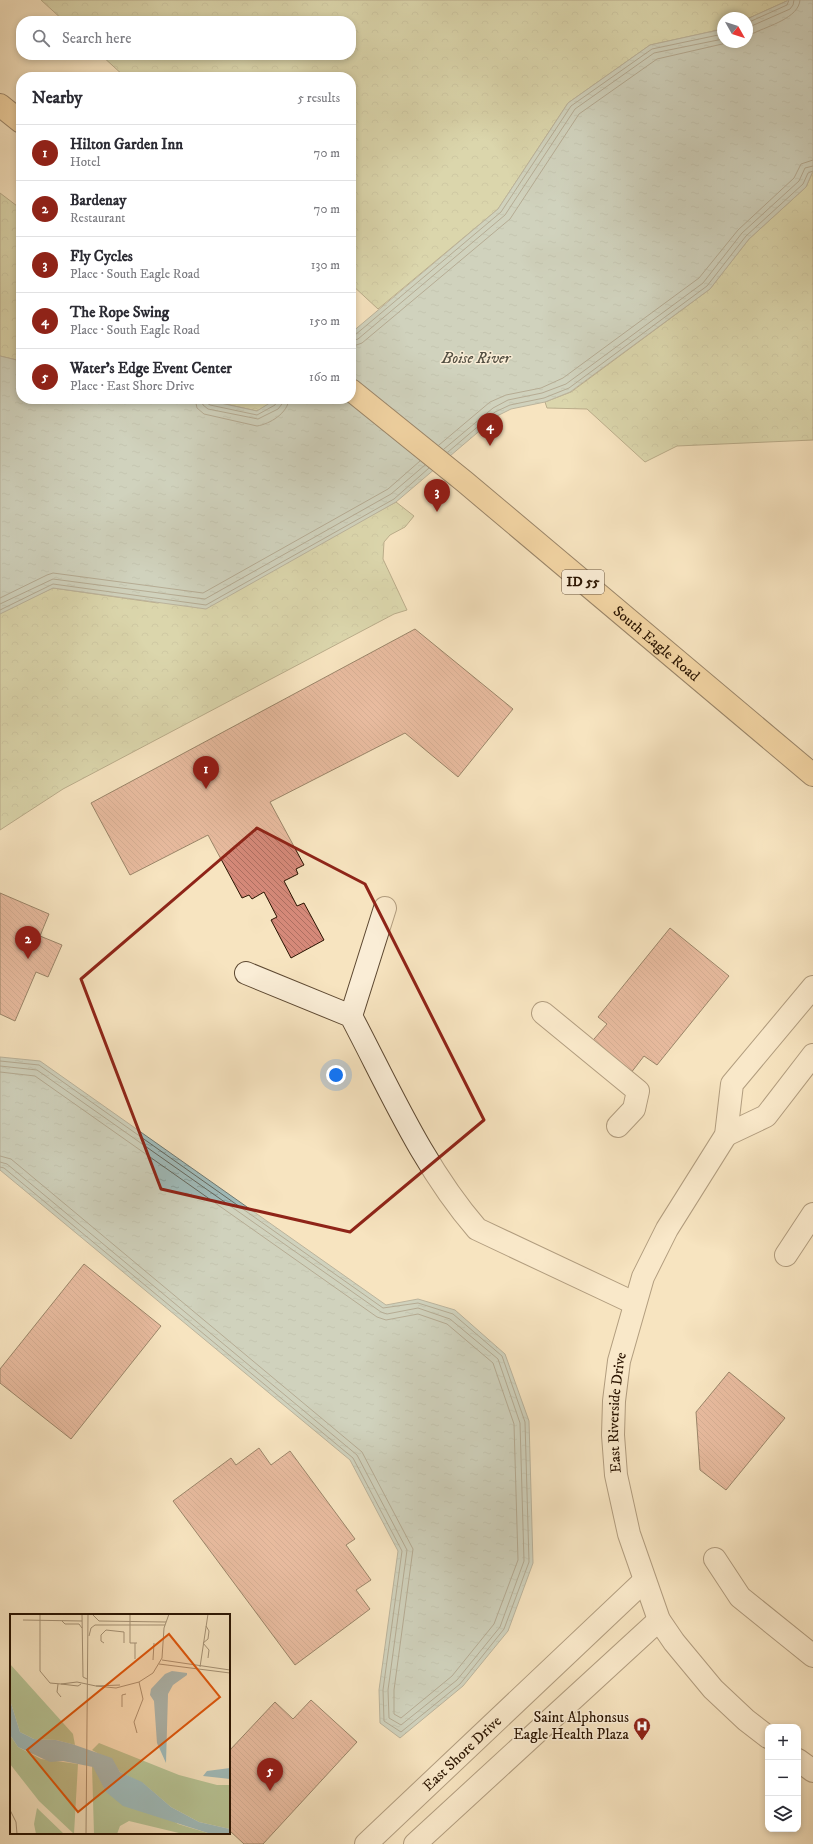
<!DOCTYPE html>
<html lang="en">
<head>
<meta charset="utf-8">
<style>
  body { margin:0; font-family:"IM FELL DW Pica",serif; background:#f2f2f3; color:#2b2b33 }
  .controls { position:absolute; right:12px; bottom:12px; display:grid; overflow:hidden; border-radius:8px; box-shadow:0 2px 6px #0003 }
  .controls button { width:36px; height:36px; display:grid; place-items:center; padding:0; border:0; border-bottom:1px solid #e1e1e2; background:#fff; color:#2b2b33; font:20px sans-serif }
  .compass { position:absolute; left:717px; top:12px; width:36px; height:36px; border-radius:50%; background:#fff; box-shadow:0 2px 6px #0003; rotate:129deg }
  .you { position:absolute; left:336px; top:1075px; width:14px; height:14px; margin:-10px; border:3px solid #fff; border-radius:50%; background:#1a73e8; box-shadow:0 0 0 6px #1a73e833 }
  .badge { display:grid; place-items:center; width:26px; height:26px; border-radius:50%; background:#8f2418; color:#fff; font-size:13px; font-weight:700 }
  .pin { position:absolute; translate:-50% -33px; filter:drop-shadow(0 1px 2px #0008) }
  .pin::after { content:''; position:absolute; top:21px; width:14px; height:12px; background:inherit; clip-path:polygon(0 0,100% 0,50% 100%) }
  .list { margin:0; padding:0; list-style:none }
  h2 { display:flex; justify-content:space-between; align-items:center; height:52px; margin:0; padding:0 16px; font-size:17px }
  h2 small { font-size:13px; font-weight:400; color:#7c7c81 }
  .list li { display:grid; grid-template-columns:26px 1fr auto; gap:12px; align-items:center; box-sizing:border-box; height:56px; padding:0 16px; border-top:1px solid #e1e1e2 }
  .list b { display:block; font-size:15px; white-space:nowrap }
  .list p { margin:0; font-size:13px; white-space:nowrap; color:#7c7c81 }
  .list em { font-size:13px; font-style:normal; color:#7c7c81 }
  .icon { flex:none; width:22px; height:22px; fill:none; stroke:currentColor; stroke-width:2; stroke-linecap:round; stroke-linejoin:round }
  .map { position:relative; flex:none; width:813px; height:1844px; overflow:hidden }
  .search { position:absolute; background:#fff; box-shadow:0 2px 6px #0003; left:16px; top:16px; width:340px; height:44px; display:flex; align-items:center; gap:10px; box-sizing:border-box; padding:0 14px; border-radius:16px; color:#7c7c81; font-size:15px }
  .panel { position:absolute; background:#fff; box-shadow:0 2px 6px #0003; left:16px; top:72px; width:340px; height:332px; border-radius:16px }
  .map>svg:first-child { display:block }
  .forest { fill:url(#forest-crowns); stroke:#716c4c }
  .water { fill:url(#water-ripples); stroke:#717971 }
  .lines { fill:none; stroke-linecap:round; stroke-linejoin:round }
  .shore { stroke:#65685e; stroke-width:1 }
  .building { fill:url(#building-back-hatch); stroke:#2a1401 }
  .minor-casing { stroke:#5d4831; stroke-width:24 }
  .highway-casing { stroke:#2a1401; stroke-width:24 }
  .minor { stroke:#faedd6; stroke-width:22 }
  .highway { stroke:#ecc280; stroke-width:22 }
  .marked { fill:none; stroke:#8f2418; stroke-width:3; stroke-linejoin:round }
  .labels { text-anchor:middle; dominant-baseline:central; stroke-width:3; stroke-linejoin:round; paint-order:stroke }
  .shield { fill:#faedd6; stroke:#685541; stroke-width:1 }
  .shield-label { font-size:14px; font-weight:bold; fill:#2a1401 }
  .street-label { font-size:15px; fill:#2a1401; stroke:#faedd6 }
  .poi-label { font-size:15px; fill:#2a1401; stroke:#faedd6; text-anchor:end }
  .water-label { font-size:16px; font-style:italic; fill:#534f42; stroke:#faedd6 }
  .inset-road { fill:none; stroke:#a59174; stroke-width:1 }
  .view { fill:#de560b; fill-opacity:0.15; stroke:#de560b; stroke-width:2 }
  .inset-edge { fill:none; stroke:#2a1401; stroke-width:2 }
</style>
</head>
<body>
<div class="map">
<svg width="813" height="1844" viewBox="0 0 813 1844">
  <defs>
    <pattern id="forest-crowns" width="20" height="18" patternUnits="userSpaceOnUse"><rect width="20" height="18" fill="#b8c596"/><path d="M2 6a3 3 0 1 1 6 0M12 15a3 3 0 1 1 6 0" fill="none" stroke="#9ea880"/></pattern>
    <pattern id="water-ripples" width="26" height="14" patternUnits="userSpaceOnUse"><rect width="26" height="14" fill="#a0bcbb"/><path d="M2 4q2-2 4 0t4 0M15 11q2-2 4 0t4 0" fill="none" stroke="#8aa19f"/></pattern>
    <pattern id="building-back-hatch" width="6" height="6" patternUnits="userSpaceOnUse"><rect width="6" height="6" fill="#d58979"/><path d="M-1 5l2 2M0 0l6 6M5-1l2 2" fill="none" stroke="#ad6f61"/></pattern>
  </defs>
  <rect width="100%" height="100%" fill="#f7e4c0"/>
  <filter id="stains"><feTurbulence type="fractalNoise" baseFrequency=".005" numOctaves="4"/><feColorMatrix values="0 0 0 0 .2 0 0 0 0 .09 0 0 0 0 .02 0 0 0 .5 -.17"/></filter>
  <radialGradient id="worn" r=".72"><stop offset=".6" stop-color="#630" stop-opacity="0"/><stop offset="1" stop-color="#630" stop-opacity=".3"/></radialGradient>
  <g class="forest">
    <path d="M41,0H789L747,19V18H723V29L650,45L568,103L498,209L378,309L351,284V77H125L101,55H351V21H64Z"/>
    <path d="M813,171V440L677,446L645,462L587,409L547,408L545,402L571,392L710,289L749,239L806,187Z"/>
    <path d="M0,193L21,209V361L0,356Z"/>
    <path d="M202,399H269L273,402L257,411Z"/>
    <path d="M396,502L414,516L405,527L390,535L384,542L383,559L407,610L394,614L63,789L0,830V612L53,588L158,603L344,530Z"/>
  </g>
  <g class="water">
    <path d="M789,0H813V171L806,187L749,239L710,289L570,392L545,402L511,409L497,416L396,502L206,609L53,588L0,614V356L21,361V399H202L257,411L276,399H351V333L498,209L568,103L650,45L723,29V42H747V19Z"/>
    <path d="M0,1057L40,1061L386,1305L418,1299L455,1310L505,1354L529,1421L533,1563L508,1631L463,1686L400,1738L380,1723L379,1690L398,1551L350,1460L0,1170Z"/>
  </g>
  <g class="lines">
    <g class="shore">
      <path d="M747,23L787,5L789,0"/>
      <path d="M747,28L790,9L793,5L794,0"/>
      <path d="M747,34L754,33C768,26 799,18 800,0"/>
      <path d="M351,336L355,335L501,212L571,106L652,49L723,34"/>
      <path d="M351,341L358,339L505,215L575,109L654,53L723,39"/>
      <path d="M351,347L362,343L510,219L579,114L657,59L731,42"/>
      <path d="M195,399L197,408L204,414L257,426C270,424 288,413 289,399"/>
      <path d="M201,399L203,405L208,409L258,419L278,409L282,404L283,399"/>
      <path d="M206,399L207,403L210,405L257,415L275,405L278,399"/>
      <path d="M439,445L490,402L506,395L541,388L563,378L699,278L738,230L794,178L801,164L813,160"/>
      <path d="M444,449L493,408L508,400L542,393L566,384L703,283L742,233L799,181L805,168L813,166"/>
      <path d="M448,452L495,412L510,405L544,398L569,388L707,286L746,236L803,184L808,173L813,171"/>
      <path d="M0,598L47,575L53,573L203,593L388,489L420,461"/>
      <path d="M0,604L53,579L205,599L391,494L425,465"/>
      <path d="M0,610L53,584L206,605L394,499L429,468"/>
      <path d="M0,1061L39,1065L383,1308L418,1303L453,1314L502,1356L525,1422L529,1562L504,1629L460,1684L401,1732L384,1721L383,1690L402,1551L353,1458L4,1168L0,1167"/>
      <path d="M0,1066L37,1070L381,1312L387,1314L418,1308L450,1319L498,1359L520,1423L524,1561L500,1627L457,1680L401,1725L389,1718L388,1690L407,1550L357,1455L7,1164L0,1162"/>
      <path d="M0,1072L35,1076L377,1317L386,1320L418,1314L447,1324L493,1363L514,1424L518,1560L494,1624L452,1676L401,1718L394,1714V1690L413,1549L362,1452L11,1159L0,1156"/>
    </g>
  </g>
  <g class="building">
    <path d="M415,629L513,709L458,777L405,733L270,802L304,865L296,869L298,874L284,881L297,906L304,903L324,940L291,958L271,920L277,917L264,892L252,899L249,895L242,898L208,835L130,875L91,803Z"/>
    <path d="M0,893L49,914L40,936L62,945L48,977L36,972L15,1021L0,1014Z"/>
    <path d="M670,928L729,976L657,1065L644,1056L627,1078L588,1046L607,1024L598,1017Z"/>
    <path d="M84,1264L161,1326L71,1439L0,1383V1369Z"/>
    <path d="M729,1372L785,1418L726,1490L700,1470L696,1412Z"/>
    <path d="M259,1448L271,1465L290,1451L355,1539L346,1545L371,1580L356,1590L370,1609L295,1665L173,1501L231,1458L236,1465Z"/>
    <path d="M311,1700L357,1742L263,1844H244L229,1830V1751L275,1702L293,1719Z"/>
  </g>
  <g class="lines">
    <defs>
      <g id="minor">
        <path d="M246,973L351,1016C389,1088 423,1167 477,1229L634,1303"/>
        <path d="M543,1013L638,1091L634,1109L618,1126"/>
        <path d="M351,1016L385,908"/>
        <path d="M726,1135L766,1116L813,1055"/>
        <path d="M786,1255L813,1214"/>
        <path d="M715,1559L740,1597L813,1656"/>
        <path id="s1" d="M768,1737L746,1720L713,1689L674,1642L659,1620L629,1534L616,1475L613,1435L614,1401L619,1361L643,1277L667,1229L726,1135L732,1084L813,987"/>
        <path d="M798,1760L813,1771"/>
        <path id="s2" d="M366,1844L644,1581"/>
        <path d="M415,1844L659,1620"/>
      </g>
      <g id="highway">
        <path d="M0,105L21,122"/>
        <path id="s3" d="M351,390L465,482L813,775"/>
      </g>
    </defs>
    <use href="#minor" class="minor-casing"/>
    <use href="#highway" class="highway-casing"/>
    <use href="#minor" class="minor"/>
    <use href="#highway" class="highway"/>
  </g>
  <path d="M0 0H813V1844H0ZM257,828L365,884L484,1120L350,1232L161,1189L81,979Z" fill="#f7e4c0" fill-opacity=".55" fill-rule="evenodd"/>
  <path class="marked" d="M257,828L365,884L484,1120L350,1232L161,1189L81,979Z"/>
  <defs>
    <symbol id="hospital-pin" viewBox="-11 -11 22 30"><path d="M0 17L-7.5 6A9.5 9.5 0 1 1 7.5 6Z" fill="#8f2418" stroke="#faedd6"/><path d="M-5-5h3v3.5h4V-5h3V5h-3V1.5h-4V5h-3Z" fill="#fff"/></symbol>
  </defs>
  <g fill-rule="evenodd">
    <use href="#hospital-pin" x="632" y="1716" width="20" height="27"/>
  </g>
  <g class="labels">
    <rect class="shield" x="562" y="570" width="42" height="24" rx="3"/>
    <g class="shield-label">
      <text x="583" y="582">ID 55</text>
    </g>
    <g class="street-label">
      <text stroke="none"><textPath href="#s3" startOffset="397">South Eagle Road</textPath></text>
      <text stroke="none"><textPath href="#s1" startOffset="375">East Riverside Drive</textPath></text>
      <text stroke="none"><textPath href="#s2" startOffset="132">East Shore Drive</textPath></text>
    </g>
    <g class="poi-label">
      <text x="629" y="1717">Saint Alphonsus<tspan x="629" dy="17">Eagle Health Plaza</tspan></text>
    </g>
    <g class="water-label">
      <text x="476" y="358">Boise River</text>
    </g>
  </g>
  <g transform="translate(10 1614)">
    <rect width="220" height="220" fill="#f7e4c0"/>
    <path d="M0,50L63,120L65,131L46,126L24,125L10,118L0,86ZM0,121L8,133L31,145L68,150L64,220L29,187L0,150ZM89,129L169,161L207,171H220V215L189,208L161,193L134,170L110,158L104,149L82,136ZM82,152L168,210L201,220H173L119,207L110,212L107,220H84ZM27,194L54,220H26L24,210Z" fill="#b8c596"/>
    <path d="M162,57L177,59V61L163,71L158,80L156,149L147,129L144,87L140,81L141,75L155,60ZM0,86L10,118L24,125L46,126L62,130L102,144L110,158L132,168L161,193L189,208L220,215V220H201L113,192L96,178L83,153L53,147L40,148L8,133L0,121ZM220,154V165L193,162L197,157Z" fill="#a0bcbb"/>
    <path class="inset-road" d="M30,0V57L40,69L51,70M72,0L73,63L77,65M82,0L89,7L156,8M120,0V29H127M13,6L72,7M52,7L55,10H69L72,14M196,12L199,17L198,25L193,29L199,36L198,44M79,22L81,14L85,11H155M94,29L91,27V21L96,16L114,18V29M125,29V45M143,46L144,29M152,46L220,56M149,50L220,59M190,53L198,0M48,70L47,78L51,83M71,70L68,72L51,70L67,68L86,72M110,71L86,72L106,74L129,68L143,59L152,44L154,14L159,0M112,93V81L116,80M127,119L124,108L133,85L129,68M0,196L6,208L7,220M76,220L78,0"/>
    <path class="view" d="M159,20L210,83L68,198L17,136Z"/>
    <rect width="220" height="220" class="inset-edge"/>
  </g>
  <rect width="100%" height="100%" filter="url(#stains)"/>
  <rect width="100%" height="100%" fill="url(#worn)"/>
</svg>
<div class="controls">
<button>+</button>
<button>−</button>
<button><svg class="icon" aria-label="layers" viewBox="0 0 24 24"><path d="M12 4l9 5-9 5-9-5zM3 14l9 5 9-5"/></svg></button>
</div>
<svg class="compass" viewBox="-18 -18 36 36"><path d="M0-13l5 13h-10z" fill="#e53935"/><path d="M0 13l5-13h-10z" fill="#7c7c81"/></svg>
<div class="you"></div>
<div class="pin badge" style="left:206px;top:789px">1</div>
<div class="pin badge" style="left:28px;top:959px">2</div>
<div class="pin badge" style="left:437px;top:512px">3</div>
<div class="pin badge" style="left:490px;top:446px">4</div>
<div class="pin badge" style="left:270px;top:1791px">5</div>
<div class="search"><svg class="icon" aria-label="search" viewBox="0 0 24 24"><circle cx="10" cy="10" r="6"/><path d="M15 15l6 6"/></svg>Search here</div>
<section class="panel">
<h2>Nearby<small>5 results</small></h2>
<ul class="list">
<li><span class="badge">1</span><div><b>Hilton Garden Inn</b><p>Hotel</p></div><em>70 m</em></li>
<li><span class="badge">2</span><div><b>Bardenay</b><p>Restaurant</p></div><em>70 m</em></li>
<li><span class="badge">3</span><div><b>Fly Cycles</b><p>Place · South Eagle Road</p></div><em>130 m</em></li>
<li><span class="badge">4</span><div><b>The Rope Swing</b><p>Place · South Eagle Road</p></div><em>150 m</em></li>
<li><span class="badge">5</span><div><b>Water's Edge Event Center</b><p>Place · East Shore Drive</p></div><em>160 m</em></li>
</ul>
</section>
</div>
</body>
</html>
